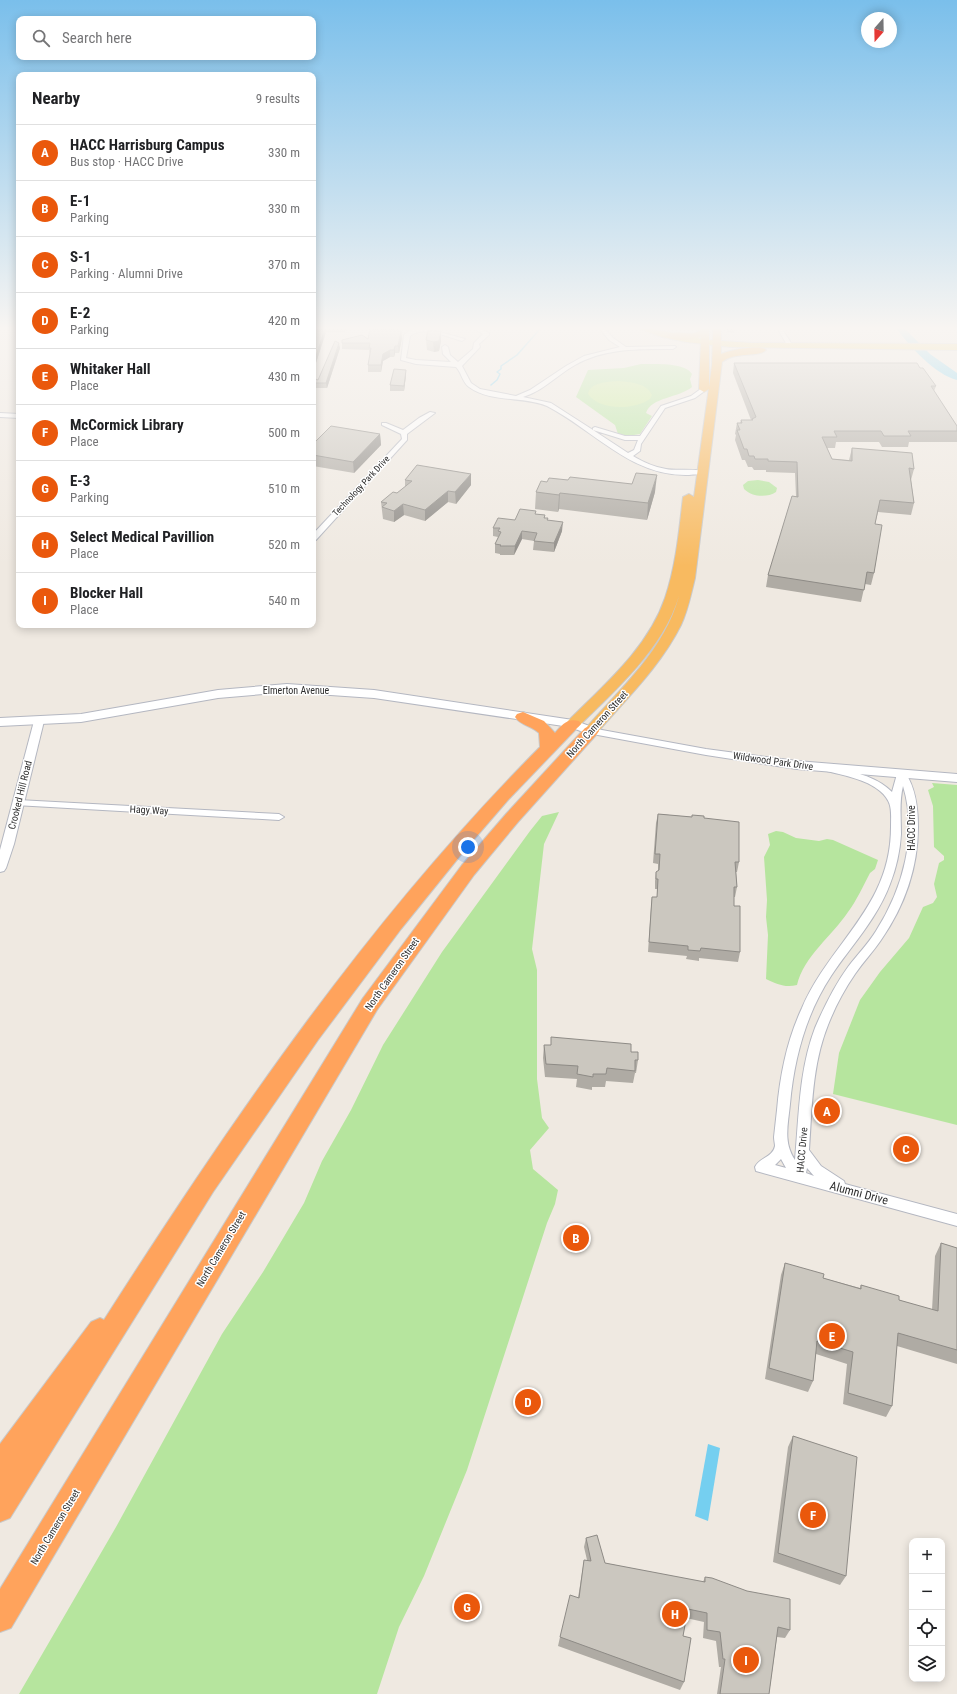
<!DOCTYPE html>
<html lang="en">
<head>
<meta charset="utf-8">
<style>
  body { margin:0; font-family:"Roboto Condensed",sans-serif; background:#f6f6f6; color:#202124 }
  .controls { position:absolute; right:12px; bottom:12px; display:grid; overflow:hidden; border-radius:8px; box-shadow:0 2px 10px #0003 }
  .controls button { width:36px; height:36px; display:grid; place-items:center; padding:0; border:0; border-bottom:1px solid #e0e0e0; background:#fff; color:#202124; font:20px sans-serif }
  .compass { position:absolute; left:861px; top:12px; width:36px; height:36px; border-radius:50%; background:#fff; box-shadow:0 2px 10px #0003; rotate:200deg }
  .you { position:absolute; left:468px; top:847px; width:14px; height:14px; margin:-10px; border:3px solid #fff; border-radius:50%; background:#1a73e8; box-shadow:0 0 0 6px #1a73e833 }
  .badge { display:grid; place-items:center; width:26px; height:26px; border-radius:50%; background:#ea580c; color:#fff; font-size:13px; font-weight:700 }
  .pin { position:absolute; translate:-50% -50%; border:2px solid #fff; box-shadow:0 1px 4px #0006 }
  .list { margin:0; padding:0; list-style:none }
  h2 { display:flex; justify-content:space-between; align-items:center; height:52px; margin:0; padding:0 16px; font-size:17px }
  h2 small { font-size:13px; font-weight:400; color:#757577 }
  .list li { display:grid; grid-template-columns:26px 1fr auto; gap:12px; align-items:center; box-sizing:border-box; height:56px; padding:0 16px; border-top:1px solid #e0e0e0 }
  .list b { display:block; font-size:15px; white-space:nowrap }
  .list p { margin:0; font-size:13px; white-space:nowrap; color:#757577 }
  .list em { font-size:13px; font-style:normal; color:#757577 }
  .icon { flex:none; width:22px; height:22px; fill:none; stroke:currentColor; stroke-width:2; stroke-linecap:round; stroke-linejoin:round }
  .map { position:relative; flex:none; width:957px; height:1694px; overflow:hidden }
  .search { position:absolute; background:#fff; box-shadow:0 2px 10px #0003; left:16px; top:16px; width:300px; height:44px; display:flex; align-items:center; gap:10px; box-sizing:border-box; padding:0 14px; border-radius:8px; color:#757577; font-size:15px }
  .panel { position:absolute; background:#fff; box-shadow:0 2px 10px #0003; left:16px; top:72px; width:300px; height:556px; border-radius:8px }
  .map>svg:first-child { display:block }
  .green { fill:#b6e59e }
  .pitch { fill:#c9ec9a }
  .water { fill:#75cff0 }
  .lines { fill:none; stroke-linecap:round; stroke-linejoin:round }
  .stream { stroke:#75cff0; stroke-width:1.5 }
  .river { fill:#75cff0; fill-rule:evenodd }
  .minor-casing { stroke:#b4b7c1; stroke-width:2 }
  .tertiary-casing { stroke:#b4b7c1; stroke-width:2 }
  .secondary-casing { stroke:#b4b7c1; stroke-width:2 }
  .primary-casing { stroke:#c9c9c9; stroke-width:2 }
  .trunk-casing { stroke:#c9c9c9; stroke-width:2 }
  .motorway-casing { stroke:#c9c9c9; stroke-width:2 }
  .minor { fill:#fff; fill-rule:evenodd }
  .tertiary { fill:#fff; fill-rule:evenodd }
  .secondary { fill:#fff; fill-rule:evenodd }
  .primary { fill:#f2d163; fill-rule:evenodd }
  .trunk { fill:#f8ba60; fill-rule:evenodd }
  .motorway { fill:#ffa35c; fill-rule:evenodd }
  .wall { fill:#afaba4 }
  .shaded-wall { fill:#8e8b86 }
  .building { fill:#cbc7bf; stroke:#8e8b86 }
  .labels { text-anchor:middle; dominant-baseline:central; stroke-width:3; stroke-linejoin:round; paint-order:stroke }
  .far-street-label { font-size:9px; fill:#2e2e2e; stroke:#fff }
  .street-label { font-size:10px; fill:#2e2e2e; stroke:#fff }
  .near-street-label { font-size:12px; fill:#2e2e2e; stroke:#fff }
</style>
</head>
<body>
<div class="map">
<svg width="957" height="1694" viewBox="0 0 957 1694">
  <rect width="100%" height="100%" fill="#efe9e1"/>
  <g class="green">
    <path d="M641,364C654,364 685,362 692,374L690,379L692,387C679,398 651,397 646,413L652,416L640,434L628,436L618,434L615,425L576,397L588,370L624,368Z"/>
    <path d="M758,480L769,482L777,488L776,492C767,498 752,497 744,489L743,485L748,481Z"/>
    <path d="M932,783L957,785V1125L833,1094L839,1053L860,1000L880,972L909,938L923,907L933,903L937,897L934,884L939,863L944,860V856L934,847L933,806L928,790L934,787Z"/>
    <path d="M559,812L544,844L532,949L537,970V1079L542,1118L549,1128L530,1150L533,1169L558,1190L555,1204L547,1223L467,1470L424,1576L399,1627L377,1694H19L116,1527L222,1334L263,1272L304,1203L322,1161L351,1110L383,1045L442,952L530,831L542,816Z"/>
    <path d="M776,831L783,832L796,838L819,841L827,839L833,840L878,860L875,869L870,873C863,886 857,900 848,912C832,936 804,956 797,985C785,988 777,984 766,979L768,935L766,917L767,900L764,857L770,845L768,834Z"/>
  </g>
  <path class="pitch" d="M618,381C630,382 647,383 652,395L650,399C634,410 600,411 588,394C590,382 608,382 618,381Z"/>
  <path class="water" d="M708,1444L720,1448L708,1521L695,1516Z"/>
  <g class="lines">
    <path class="stream" d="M491,385L497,380L500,374L497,372L501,369V366L517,355L540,329"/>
    <path class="river" d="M897,329H905L930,354L957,373V380C936,375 909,346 897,329Z"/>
    <defs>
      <g id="minor">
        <path d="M412,329H429L465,339L462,341C447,337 423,325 410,336L406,358L416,360L451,362L443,354L442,347L445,345L448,347L450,355L458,362L473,349L474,343L483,334L474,329H480L489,333V335L479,344L480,347L462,366L471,383L480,389L516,396L530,390L566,366L584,356L620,347L609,340L600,329H605L613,338L626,347L675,346L676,347L673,349C640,349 604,348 575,365C557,375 543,391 523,397L551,403L593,430V428L595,427L625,436H640L661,406L691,396L702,388H706V390L695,398L665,408L641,444L640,451L633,456C643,462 654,467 666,469C675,471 700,468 706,472C702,475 694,474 689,475C631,477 594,430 547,406C523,396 491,403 469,387C462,382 462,373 456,367L416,364L401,360L404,335ZM593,430L625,440H638L634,450L628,453Z"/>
        <path d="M778,329H782L793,346L792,347H788Z"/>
        <path d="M430,412L435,413L407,434V440L316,540H313V534L402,439L401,434L382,425V423H386L403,430L419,418Z"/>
        <path d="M0,413L19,414V418L0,417Z"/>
        <path d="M830,766C852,772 875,775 892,792L897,774L902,771L905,772C916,789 918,808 918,827C918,868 904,907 881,940C873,952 863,962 855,974C844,990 835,1007 828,1025C812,1065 812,1108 809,1150L821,1166L844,1181L845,1184L957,1214V1226L756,1171L755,1167C759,1158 773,1157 775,1146C775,1144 774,1140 774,1137C775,1128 776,1119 777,1110C780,1075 787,1040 802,1008C831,941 891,907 891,827C891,811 893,802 880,791C866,779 845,776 827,771L825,769L827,767ZM903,786C918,834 903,889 876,931C868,944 857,955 848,967C835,985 824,1007 815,1028C799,1070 799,1116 795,1160C783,1142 788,1125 790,1104C794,1059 806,1014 831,976C851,946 877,919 890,884C896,869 900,851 901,834C901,818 899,802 903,786ZM781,1159L786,1168L775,1165ZM807,1168L814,1176L806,1173Z"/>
        <path d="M18,800L279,814L284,817L279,820L15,805L13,803Z"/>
      </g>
      <g id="tertiary">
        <path d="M39,718L44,721L14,844L6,868L4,871L0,872V850L34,721Z"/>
        <path d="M591,728L706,749L797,761L957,774V782L797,769L706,755L587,733L586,731L587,729Z"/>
      </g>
      <path id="secondary" d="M287,684L374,690L573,720L595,728L597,731L591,735L570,727L374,698L287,692L218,698L81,722L0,726V718L81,714L218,690Z"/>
      <path id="primary" d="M640,329H652L708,340L752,343L957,344V350L730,347L686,342L662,337Z"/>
      <g id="trunk">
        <path d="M701,329H709V389L704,392L699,389L701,337C693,340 672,342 666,336C675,328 693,339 701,329Z"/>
        <path d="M713,329H721V354C730,350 760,344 766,350C758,358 736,351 722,362L695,578C691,594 688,610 681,625C660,667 626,699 596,734H586L584,731L586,728C621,688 665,649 679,596C663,649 616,689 578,727H568L566,724L568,721C604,685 648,648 665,598C676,566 679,531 683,497L689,494L694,497L712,365Z"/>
      </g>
      <g id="motorway">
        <path d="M523,712L544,721L555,733C562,725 567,718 579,721L581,724L508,800L464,851L401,929L318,1040L213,1192L10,1518L0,1522V1444L91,1322L100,1318L104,1320C233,1118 370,918 540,747L539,733C532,726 520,725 515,717L517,714Z"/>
        <path d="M591,726L597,728L599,731L597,734L518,822L474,875L377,1010L11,1628L0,1632V1589L363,998L462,865L506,814L585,728Z"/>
      </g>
    </defs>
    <use href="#minor" class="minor-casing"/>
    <use href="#tertiary" class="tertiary-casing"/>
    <use href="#secondary" class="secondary-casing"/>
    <use href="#primary" class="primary-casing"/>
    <use href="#trunk" class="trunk-casing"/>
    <use href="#motorway" class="motorway-casing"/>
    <use href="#minor" class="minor"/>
    <use href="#tertiary" class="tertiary"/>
    <use href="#secondary" class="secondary"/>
    <use href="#primary" class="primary"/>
    <use href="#trunk" class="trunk"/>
    <use href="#motorway" class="motorway"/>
  </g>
  <g class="wall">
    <path d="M313,329H346L345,332H326L313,372Z"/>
    <path d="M727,329H735L734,333L727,332Z"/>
    <path d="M398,331H401L402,338L399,353H395L394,357H390L383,361L381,372H368V365L370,355L369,350L342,349V340L368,339Z"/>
    <path d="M441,331V341L439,351L434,352L427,350L426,340Z"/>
    <path d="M340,348L327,388H313V378L318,380Z"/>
    <path d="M734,363L920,368L936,386L934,391L957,426V442H909L908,447H882L879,442H836L835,448H827L832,459L849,460L852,448L914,469L911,480L914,503L911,515L878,512L875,524L874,573L871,585L865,584L861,602L766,587L768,575L796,496L795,473L766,472V470H754L752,467H748L745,460H742L735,440L736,435L735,434L737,423H740L741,420H751L733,373Z"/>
    <path d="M406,375L404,391H390V385Z"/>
    <path d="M380,434L381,445L354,473L313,466V444Z"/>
    <path d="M405,480L471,485L456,504L448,502L425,521L404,515L394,522L383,519L381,502L397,493L405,487Z"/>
    <path d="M536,492H655L647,520L559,509L558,512L535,509Z"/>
    <path d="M536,514L545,515V518H548V520L562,531L554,552L533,550L534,541L522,539L514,555H500V554L495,553V544L498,537L493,536V528Z"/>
    <path d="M658,814L704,818L739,862L737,872H736L737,887L735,897H734V906L740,952L738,962L699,958V961L686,959L687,956L648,952L651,907L652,897H657V889H655V881L656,872L658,871V864L653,863L656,823Z"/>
    <path d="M544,1045L631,1052L638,1060L636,1073H635L633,1083L606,1081L605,1087H592V1090L576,1087L577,1079L545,1077L543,1058Z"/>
    <path d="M941,1243L957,1248V1364L897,1346L892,1406L886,1417L843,1404L847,1364L816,1354L813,1381L808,1392L765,1379L781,1275L785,1263L823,1278L860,1288L861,1285L899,1300L932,1310L935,1256Z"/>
    <path d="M793,1436L846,1576L840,1585L773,1562L788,1447Z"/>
    <path d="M586,1538L605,1563L703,1582L705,1577L790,1630L785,1638L777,1637L769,1694H717L721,1667H719L716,1641L703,1638L704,1622L686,1618L683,1636L684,1682L680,1690L558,1646L560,1637L578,1598L584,1560H587L584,1547Z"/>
  </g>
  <g class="shaded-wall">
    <path d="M325,329H326V332L313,372V365Z"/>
    <path d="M401,331L402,338L399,353L398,346Z"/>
    <path d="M441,331V341L439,351L434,352L433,342Z"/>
    <path d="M339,343L340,348L327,388L326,383Z"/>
    <path d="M395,346V353L394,357V350Z"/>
    <path d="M390,350V357L383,361L381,372V365L383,354Z"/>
    <path d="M406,370V375L404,391V386Z"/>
    <path d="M380,434L381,445L354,473L353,462Z"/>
    <path d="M471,474V485L456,504L455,492Z"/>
    <path d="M657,475L655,492L647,520L648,503Z"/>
    <path d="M448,491V502L425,521V510Z"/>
    <path d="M560,493L559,509L558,512L559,495Z"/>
    <path d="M403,504L404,515L394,522V511Z"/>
    <path d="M563,522L562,531L554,552V543Z"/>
    <path d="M522,531V539L514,555L515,546Z"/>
  </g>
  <g class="building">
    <path d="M313,329H325L313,365Z"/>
    <path d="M370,329H398V331H401L398,346H395L394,350H390L383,354L381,365H368L371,348H369L370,343H342V340L362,335L368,339Z"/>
    <path d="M428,330L441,331L439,341L433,342L426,340Z"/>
    <path d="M335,341L339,343L326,383H313V378L318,380Z"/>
    <path d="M734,363H917L920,368H923L936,386H931L957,426V431H908L911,436H884L881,431H834L837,437H822L832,459L852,461V448L912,453L914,469L909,468L914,503L880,500L875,524L882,525L874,573L867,572L864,590L768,575L792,496L798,497L797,462L768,461V459H755L754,456H749L747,449H744L737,430H740L737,423H742L741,420H753L752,419L756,417Z"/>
    <path d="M394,369L406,370L404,386L390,385Z"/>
    <path d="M331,426L380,434L353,462L313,455V444Z"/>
    <path d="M417,465L471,474L455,492L448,491L425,510L403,504L394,511L382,507L387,503L381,502L393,492L397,493L412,481L405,480Z"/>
    <path d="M636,473L657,475L648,503L560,493L559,495L536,492L541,481L547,482L549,478L568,480L570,477L632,484Z"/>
    <path d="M520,509L536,511L535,514L545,515L544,518H548L547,520L563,522L554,543L534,541L537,533L522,531L515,546H500L501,545L495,544L501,532L498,531L500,528H493L498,518L515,520Z"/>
    <path d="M658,814L692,817V815L704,816V818L739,822V862H735L737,887H734V906H740V952L701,948L700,951L688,950V946L649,942L652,897H657L658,879H656V872L659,870L660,854H655Z"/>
    <path d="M551,1037L631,1044V1052H638V1060H635V1071L607,1068L606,1074H593V1077L577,1074L578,1066L546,1064L544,1045H551Z"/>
    <path d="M941,1243L957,1248V1350L898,1333L892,1406L848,1393L853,1352L817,1341L813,1381L769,1368L785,1263L824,1274L823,1278L861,1289V1285L899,1296V1300L938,1311Z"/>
    <path d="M793,1436L857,1457L846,1576L778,1553Z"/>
    <path d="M597,1535L605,1563L705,1582V1577L712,1578L747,1591L790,1599V1630L778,1627L769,1694H720L725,1659H723L720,1632L707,1630V1613L688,1609L683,1636L691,1638L684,1682L560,1637L570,1595L579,1598L584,1560L591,1561L586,1538Z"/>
  </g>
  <linearGradient id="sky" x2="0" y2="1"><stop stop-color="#7abfeb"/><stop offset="0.58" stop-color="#f8f5f2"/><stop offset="1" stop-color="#f8f5f2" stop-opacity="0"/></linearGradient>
  <rect width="957" height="566" fill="url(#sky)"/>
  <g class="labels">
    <g class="far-street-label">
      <text transform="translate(361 486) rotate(-47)">Technology Park Drive</text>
    </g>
    <g class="street-label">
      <text x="296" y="690">Elmerton Avenue</text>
      <text transform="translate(597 724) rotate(-48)">North Cameron Street</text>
      <text transform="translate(773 761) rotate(8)">Wildwood Park Drive</text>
      <text transform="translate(20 795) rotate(-76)">Crooked Hill Road</text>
      <text transform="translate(149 810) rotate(3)">Hagy Way</text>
      <text transform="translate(911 828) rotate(-90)">HACC Drive</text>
      <text transform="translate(392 974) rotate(-55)">North Cameron Street</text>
      <text transform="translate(802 1150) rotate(-85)">HACC Drive</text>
      <text transform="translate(221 1249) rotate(-59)">North Cameron Street</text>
      <text transform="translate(55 1527) rotate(-59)">North Cameron Street</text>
    </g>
    <g class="near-street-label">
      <text transform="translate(859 1193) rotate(15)">Alumni Drive</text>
    </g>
  </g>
</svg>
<div class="controls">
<button>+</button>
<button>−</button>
<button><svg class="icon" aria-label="locate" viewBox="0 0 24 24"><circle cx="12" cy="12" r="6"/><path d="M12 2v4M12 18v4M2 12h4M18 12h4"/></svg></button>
<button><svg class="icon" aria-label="layers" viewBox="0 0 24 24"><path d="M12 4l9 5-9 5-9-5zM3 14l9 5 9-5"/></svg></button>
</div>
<svg class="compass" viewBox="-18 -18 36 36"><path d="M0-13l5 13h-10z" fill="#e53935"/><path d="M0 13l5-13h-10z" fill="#757577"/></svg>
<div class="you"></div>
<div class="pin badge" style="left:827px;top:1111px">A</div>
<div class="pin badge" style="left:576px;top:1238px">B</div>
<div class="pin badge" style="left:906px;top:1149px">C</div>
<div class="pin badge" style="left:528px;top:1402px">D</div>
<div class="pin badge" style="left:832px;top:1336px">E</div>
<div class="pin badge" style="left:813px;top:1515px">F</div>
<div class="pin badge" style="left:467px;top:1607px">G</div>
<div class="pin badge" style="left:675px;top:1614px">H</div>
<div class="pin badge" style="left:746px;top:1660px">I</div>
<div class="search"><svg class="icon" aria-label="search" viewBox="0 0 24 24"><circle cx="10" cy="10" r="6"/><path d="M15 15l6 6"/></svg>Search here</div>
<section class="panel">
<h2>Nearby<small>9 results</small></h2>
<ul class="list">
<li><span class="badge">A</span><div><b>HACC Harrisburg Campus</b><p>Bus stop · HACC Drive</p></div><em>330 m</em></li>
<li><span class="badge">B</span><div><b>E-1</b><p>Parking</p></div><em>330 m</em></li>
<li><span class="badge">C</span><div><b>S-1</b><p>Parking · Alumni Drive</p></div><em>370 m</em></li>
<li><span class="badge">D</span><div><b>E-2</b><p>Parking</p></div><em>420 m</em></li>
<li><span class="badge">E</span><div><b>Whitaker Hall</b><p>Place</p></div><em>430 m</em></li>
<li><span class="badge">F</span><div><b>McCormick Library</b><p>Place</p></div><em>500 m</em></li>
<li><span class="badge">G</span><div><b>E-3</b><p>Parking</p></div><em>510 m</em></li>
<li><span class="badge">H</span><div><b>Select Medical Pavillion</b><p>Place</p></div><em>520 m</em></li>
<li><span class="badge">I</span><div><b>Blocker Hall</b><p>Place</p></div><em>540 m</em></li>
</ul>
</section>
</div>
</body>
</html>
